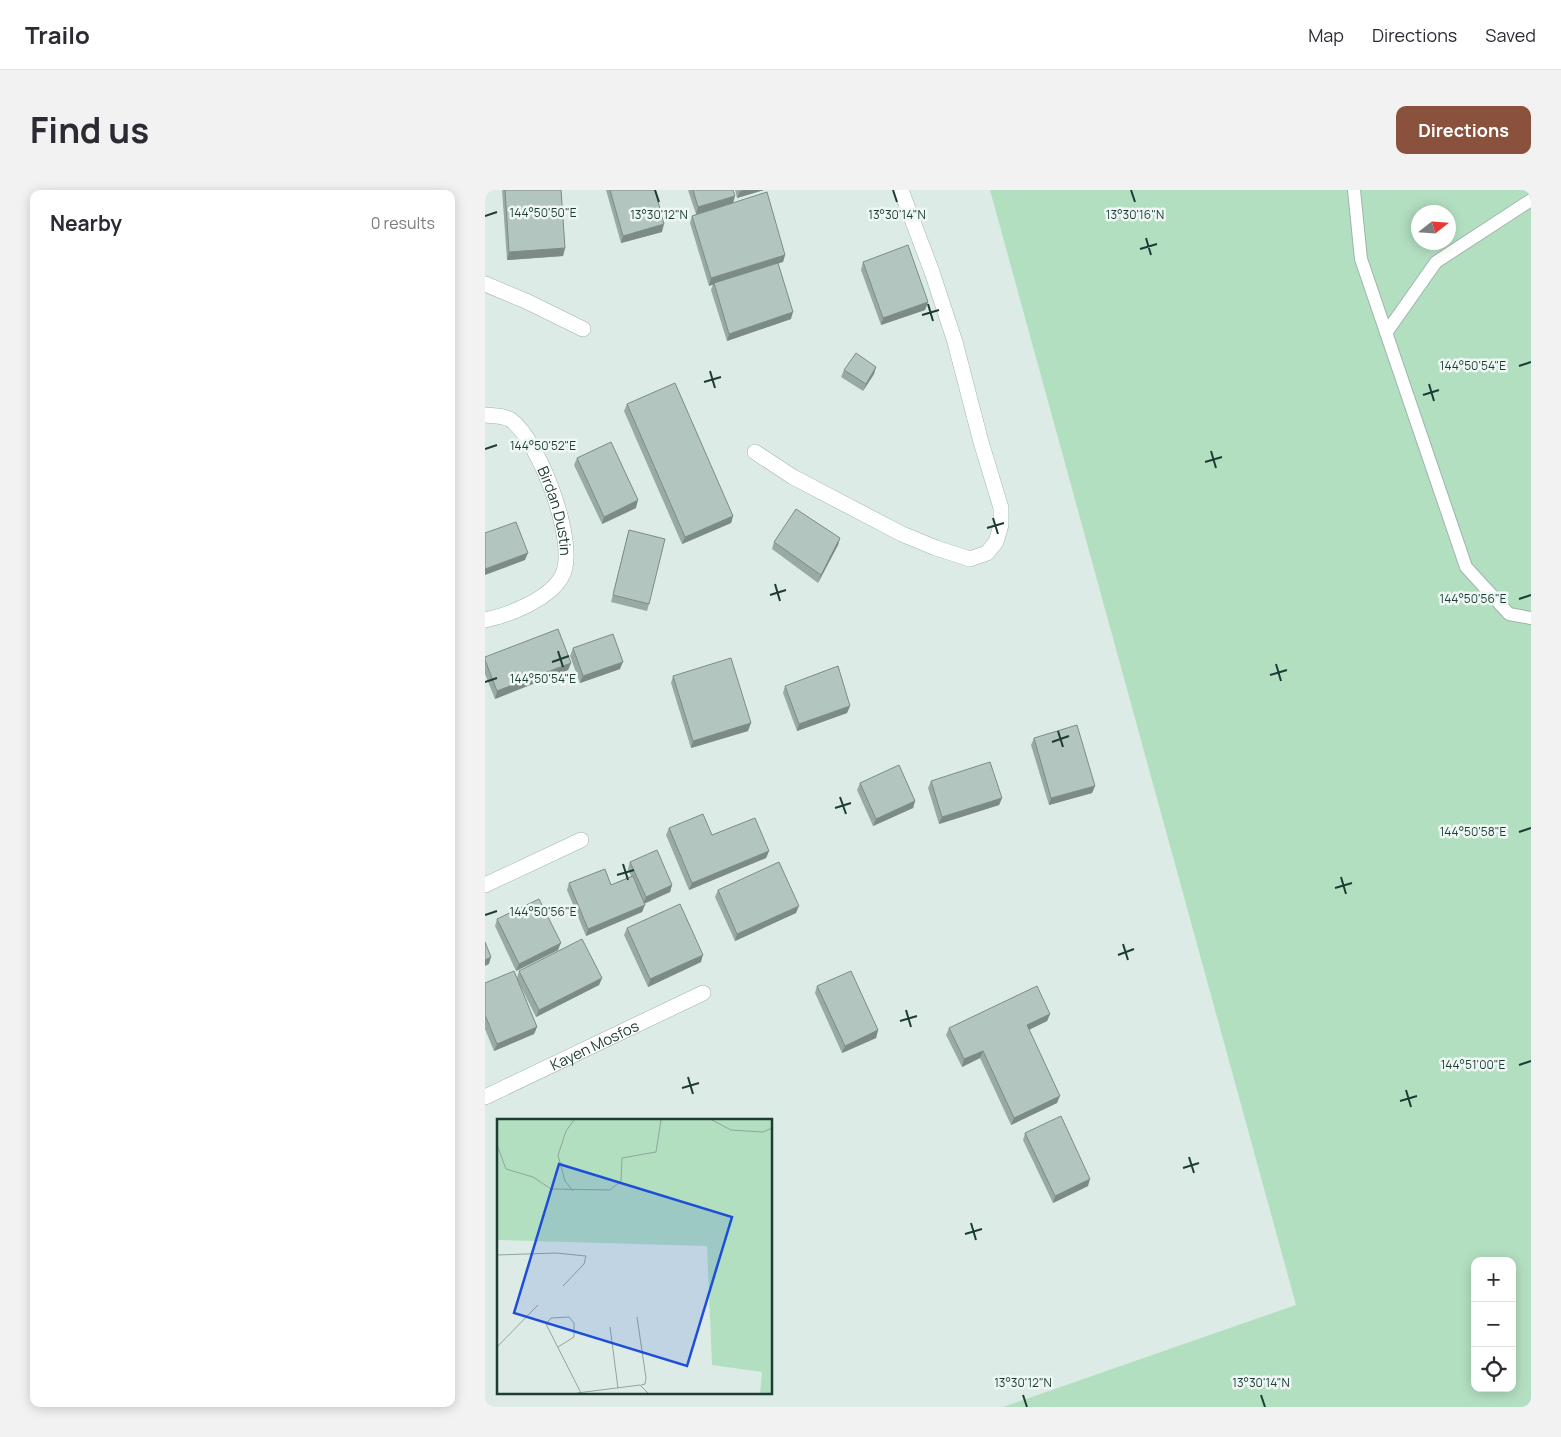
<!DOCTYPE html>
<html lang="en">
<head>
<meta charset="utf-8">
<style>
  body { margin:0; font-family:Manrope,sans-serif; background:#f2f2f3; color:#2b2b33 }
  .controls { position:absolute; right:15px; bottom:15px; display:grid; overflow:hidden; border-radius:10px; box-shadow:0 2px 12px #0003 }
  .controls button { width:45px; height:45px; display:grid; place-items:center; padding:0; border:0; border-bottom:1px solid #e1e1e2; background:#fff; color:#2b2b33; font:25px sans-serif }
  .compass { position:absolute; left:926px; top:15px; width:45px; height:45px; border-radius:50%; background:#fff; box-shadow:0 2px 12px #0003; rotate:73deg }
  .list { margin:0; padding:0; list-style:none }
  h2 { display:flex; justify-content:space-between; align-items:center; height:65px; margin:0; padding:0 20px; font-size:21px }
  h2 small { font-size:16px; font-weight:400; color:#7c7c81 }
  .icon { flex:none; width:28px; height:28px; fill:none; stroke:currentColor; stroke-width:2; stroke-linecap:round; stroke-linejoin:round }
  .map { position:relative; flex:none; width:1046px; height:1217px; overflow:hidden; border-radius:10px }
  header { display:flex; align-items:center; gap:30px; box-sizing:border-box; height:70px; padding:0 25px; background:#fff; border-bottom:1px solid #e1e1e2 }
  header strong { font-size:24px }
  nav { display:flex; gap:28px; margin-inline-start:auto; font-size:18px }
  .intro { display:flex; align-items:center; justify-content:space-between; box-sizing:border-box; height:120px; padding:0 30px }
  h1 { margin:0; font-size:35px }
  .button { padding:12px 22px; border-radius:10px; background:#8a513c; color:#fff; font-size:18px; font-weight:700 }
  main { display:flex; gap:30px; padding:0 30px }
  aside { flex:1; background:#fff; border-radius:10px; box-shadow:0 2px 12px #0003 }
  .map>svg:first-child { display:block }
  .green { fill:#b3dfc1; fill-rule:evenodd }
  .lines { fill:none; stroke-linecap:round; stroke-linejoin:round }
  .service-casing { stroke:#a0b3ad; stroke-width:14 }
  .minor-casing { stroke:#a0b3ad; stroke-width:16 }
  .service { stroke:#fff; stroke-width:12 }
  .minor { stroke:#fff; stroke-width:15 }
  .wall { fill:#99aaa4 }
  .shaded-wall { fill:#7d8b86 }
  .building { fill:#b2c6bf; stroke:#7d8b86 }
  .ticks { fill:none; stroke:#1d3c35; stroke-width:2 }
  .labels { text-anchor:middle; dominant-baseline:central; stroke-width:5; stroke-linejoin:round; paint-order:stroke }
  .street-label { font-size:15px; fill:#1d3c35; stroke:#eef7f3 }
  .inset-road { fill:none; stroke:#90a59f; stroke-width:1 }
  .view { fill:#1d4ed8; fill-opacity:0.15; stroke:#1d4ed8; stroke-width:2.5 }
  .inset-edge { fill:none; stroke:#1d3c35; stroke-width:2.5 }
  .ticks-label { font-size:12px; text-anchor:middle; fill:#1d3c35; stroke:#eef7f3; stroke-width:5; stroke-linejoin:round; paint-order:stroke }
</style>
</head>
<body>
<header>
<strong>Trailo</strong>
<nav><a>Map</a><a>Directions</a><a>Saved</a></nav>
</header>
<div class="intro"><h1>Find us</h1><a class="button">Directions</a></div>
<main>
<aside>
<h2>Nearby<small>0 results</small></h2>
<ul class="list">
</ul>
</aside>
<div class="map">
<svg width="1046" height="1217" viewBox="0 0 1046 1217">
  <rect width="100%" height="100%" fill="#ddebe6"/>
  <path class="green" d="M505,0H1046V1217H518L811,1115ZM934,22H964V52H934ZM990,1071H1027V1198H990Z"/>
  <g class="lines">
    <defs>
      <g id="service">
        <path d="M869,0L876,69L981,377L1024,424L1046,428"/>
        <path d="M901,143L951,72L1046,10"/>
      </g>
      <g id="minor">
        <path d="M0,94L41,111L98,139"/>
        <path id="s1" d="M0,225C8,226 18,225 26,230C54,250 94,355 77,386C65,409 24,425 0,430"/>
        <path d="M270,262L308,287L417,344L451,358L485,369L502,363L511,352L516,335V318L496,252L470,152L447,82L416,0"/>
        <path d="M0,695L96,650"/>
        <path id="s2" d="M0,907L218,803"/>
      </g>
    </defs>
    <use href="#service" class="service-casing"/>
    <use href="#minor" class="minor-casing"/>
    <use href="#service" class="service"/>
    <use href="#minor" class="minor"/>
  </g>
  <g class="wall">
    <path d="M17,0H76L80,58L78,66L22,70Z"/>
    <path d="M121,0H170L177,42L136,53Z"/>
    <path d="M203,0H248V13L300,65L298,72L293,73L306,129L242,151L226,100L228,94L224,96L205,33L207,26L211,24Z"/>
    <path d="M250,0H279L252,8Z"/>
    <path d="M378,72L443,112L440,120L396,135L376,80Z"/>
    <path d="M391,177L389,184L378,201L356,187L359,180Z"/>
    <path d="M142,214L248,326L246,333L197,354L139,221Z"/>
    <path d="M92,268L151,318L117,334L89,275Z"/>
    <path d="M144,340L164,414L162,421L126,412L142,347Z"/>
    <path d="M355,348L353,355L333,393L287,359L289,352Z"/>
    <path d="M88,458L135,479L95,493L85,466Z"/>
    <path d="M0,467L86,473L83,480L10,509L0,484Z"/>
    <path d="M188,486L263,541L206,558L186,493Z"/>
    <path d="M300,496L365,516L362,523L312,541L298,503Z"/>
    <path d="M549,548L610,596L607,603L564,615L546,555Z"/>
    <path d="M446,591L517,608L514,615L454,634L443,598Z"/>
    <path d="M375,593L430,611L428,618L388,636L372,600Z"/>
    <path d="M184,638L227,645L284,661L281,668L204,700L181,645Z"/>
    <path d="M145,672L187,695L185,702L159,714L157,722L101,746L82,700L84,693L126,695L146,686L143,679Z"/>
    <path d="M233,700L311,723L250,751L230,707Z"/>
    <path d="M12,729L73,760L31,781L10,736Z"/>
    <path d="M142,738L216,772L163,797L139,745Z"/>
    <path d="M34,781L117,788L114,795L51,827L34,793L52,837L49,844L9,861L0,839V793L32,788Z"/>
    <path d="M332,796L393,840L391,848L357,863L330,803Z"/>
    <path d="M565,824L562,831L544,840L572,913L526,935L495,868L477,877L461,845L464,838Z"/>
    <path d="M540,943L603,996L568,1013L538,950Z"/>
  </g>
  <g class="shaded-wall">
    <path d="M259,0H279L252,8L255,1Z"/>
    <path d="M250,6L248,14L211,24L213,17Z"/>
    <path d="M179,34L177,42L136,53L138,46Z"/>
    <path d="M80,58L78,66L22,70L24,62Z"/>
    <path d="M300,65L298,72L224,96L226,88Z"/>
    <path d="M443,112L440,120L396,135L398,128Z"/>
    <path d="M308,122L306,129L242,151L244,144Z"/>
    <path d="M391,177L389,184L378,201L381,194Z"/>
    <path d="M153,310L151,318L117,334L119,327Z"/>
    <path d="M248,326L246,333L197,354L200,347Z"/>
    <path d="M355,348L353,355L333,393L336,385Z"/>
    <path d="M43,363L40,370L0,385V379Z"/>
    <path d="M138,472L135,479L95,493L98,486Z"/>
    <path d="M86,473L83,480L10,509L12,501Z"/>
    <path d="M365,516L362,523L312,541L314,534Z"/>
    <path d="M266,533L263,541L206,558L208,551Z"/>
    <path d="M610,596L607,603L564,615L566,608Z"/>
    <path d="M517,608L514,615L454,634L457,627Z"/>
    <path d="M430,611L428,618L388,636L391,629Z"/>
    <path d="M284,661L281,668L204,700L207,693Z"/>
    <path d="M187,695L185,702L158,714L161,707Z"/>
    <path d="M160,715L157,722L101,746L103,739Z"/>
    <path d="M314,716L311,723L250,751L252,744Z"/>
    <path d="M76,753L73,760L31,781L34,774Z"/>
    <path d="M218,765L216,772L163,797L165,789Z"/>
    <path d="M6,767L4,774L0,776V770Z"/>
    <path d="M117,788L114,795L51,827L54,820Z"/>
    <path d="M565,824L562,831L539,842L542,835Z"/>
    <path d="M52,837L49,844L9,861L12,854Z"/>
    <path d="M393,840L391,848L357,863L360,856Z"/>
    <path d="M498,861L495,868L477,877L479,869Z"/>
    <path d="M575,906L572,913L526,935L529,928Z"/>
    <path d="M605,989L603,996L568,1013L570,1006Z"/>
  </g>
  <g class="building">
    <path d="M20,0H76L80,58L24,62Z"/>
    <path d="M125,0H170L179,34L138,46Z"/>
    <path d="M208,0H248L250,6L213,17Z"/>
    <path d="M282,2L300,65L226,88L207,26Z"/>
    <path d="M423,55L443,112L398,128L378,72Z"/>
    <path d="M293,73L308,122L244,144L229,93Z"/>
    <path d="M371,163L391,177L381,194L359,180Z"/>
    <path d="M190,193L248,326L200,347L142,214Z"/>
    <path d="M126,252L153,310L119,327L92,268Z"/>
    <path d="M311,319L355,348L336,385L289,352Z"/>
    <path d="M31,332L43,363L0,379V343Z"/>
    <path d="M144,340L180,349L164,414L128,405Z"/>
    <path d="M73,439L86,473L12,501L0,470V467Z"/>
    <path d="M128,444L138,472L98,486L88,458Z"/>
    <path d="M246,468L266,533L208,551L188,486Z"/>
    <path d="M353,476L365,516L314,534L300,496Z"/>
    <path d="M592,535L610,596L566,608L549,548Z"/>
    <path d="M505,572L517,608L457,627L446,591Z"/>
    <path d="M414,575L430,611L391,629L375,593Z"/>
    <path d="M218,624L227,645L270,628L284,661L207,693L184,638Z"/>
    <path d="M172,660L187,695L161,707L145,672Z"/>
    <path d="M294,672L314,716L252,744L233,700Z"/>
    <path d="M120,679L126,695L148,686L160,715L103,739L84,693Z"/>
    <path d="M54,709L76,753L34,774L12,729Z"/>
    <path d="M195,714L218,765L165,789L142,738Z"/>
    <path d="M97,749L117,788L54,820L34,781Z"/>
    <path d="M0,752L6,767L0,770Z"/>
    <path d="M29,781L52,837L12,854L0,825V793Z"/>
    <path d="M366,781L393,840L360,856L332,796Z"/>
    <path d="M552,796L565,824L542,835L575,906L529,928L498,861L479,869L464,838Z"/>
    <path d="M576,926L605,989L570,1006L540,943Z"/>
  </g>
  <path class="ticks" d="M170,0L174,12M408,0L412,12M646,0L650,12M0,26L12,22M661,48L666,65M655,59L672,54M443,114L448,131M437,125L454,120M1034,176L1046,172M225,181L230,198M219,192L236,187M944,194L949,211M938,205L954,200M0,259L12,255M726,261L731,278M720,272L737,267M508,328L513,344M502,338L519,333M290,394L295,411M285,405L301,400M1034,409L1046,405M73,461L78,477M67,472L84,466M791,474L796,491M785,485L802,480M0,492L12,488M573,541L578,557M567,552L584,546M355,607L361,624M350,618L366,613M1034,642L1046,638M138,674L143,690M132,685L149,680M856,687L861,704M850,698L867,693M0,725L12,721M638,754L643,770M633,765L649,759M421,820L426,837M415,831L432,826M1034,875L1046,871M203,887L208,904M197,898L214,893M921,900L926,917M915,911L932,906M704,967L709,983M698,978L714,973M486,1033L491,1050M480,1044L497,1039M538,1205L542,1217M776,1205L780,1217"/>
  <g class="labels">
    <g class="street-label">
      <text stroke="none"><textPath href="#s1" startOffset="130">Birdan Dustin</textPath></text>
      <text stroke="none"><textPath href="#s2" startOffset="121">Kayen Mosfos</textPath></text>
    </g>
  </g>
  <g transform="translate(12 929)">
    <rect width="275" height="275" fill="#ddebe6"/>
    <path d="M0,1H275V274H263L265,253L215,246L210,127L0,121Z" fill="#b3dfc1"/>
    <path class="inset-road" d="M215,1L234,11L266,13L275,9M0,26L9,50L36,58L54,70L113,71L124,62L125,39L159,33L164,1M76,72L68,62L61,36L69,12L77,1M0,136L59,134L89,137L87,145L66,167M140,198L149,259L148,265L144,266M113,208L121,269M0,228L41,186M61,228L77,218V204L72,198L54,199L49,205L84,274M80,274L143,266L151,274"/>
    <path class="view" d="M62,45L235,98L190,247L17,194Z"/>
    <rect width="275" height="275" class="inset-edge"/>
  </g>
  <g class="ticks-label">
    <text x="58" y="27">144°50'50"E</text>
    <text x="174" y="29">13°30'12"N</text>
    <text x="412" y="29">13°30'14"N</text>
    <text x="650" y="29">13°30'16"N</text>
    <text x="988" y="180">144°50'54"E</text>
    <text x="58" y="260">144°50'52"E</text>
    <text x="988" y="413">144°50'56"E</text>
    <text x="58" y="493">144°50'54"E</text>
    <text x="988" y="646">144°50'58"E</text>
    <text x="58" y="726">144°50'56"E</text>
    <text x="988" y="879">144°51'00"E</text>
    <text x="538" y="1197">13°30'12"N</text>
    <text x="776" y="1197">13°30'14"N</text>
  </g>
</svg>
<div class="controls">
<button>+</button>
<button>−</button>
<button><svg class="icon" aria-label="locate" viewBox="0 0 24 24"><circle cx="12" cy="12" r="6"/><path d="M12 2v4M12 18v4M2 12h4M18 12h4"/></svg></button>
</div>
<svg class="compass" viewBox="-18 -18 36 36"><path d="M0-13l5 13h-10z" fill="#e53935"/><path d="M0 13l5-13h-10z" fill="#7c7c81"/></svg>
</div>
</main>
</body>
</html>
